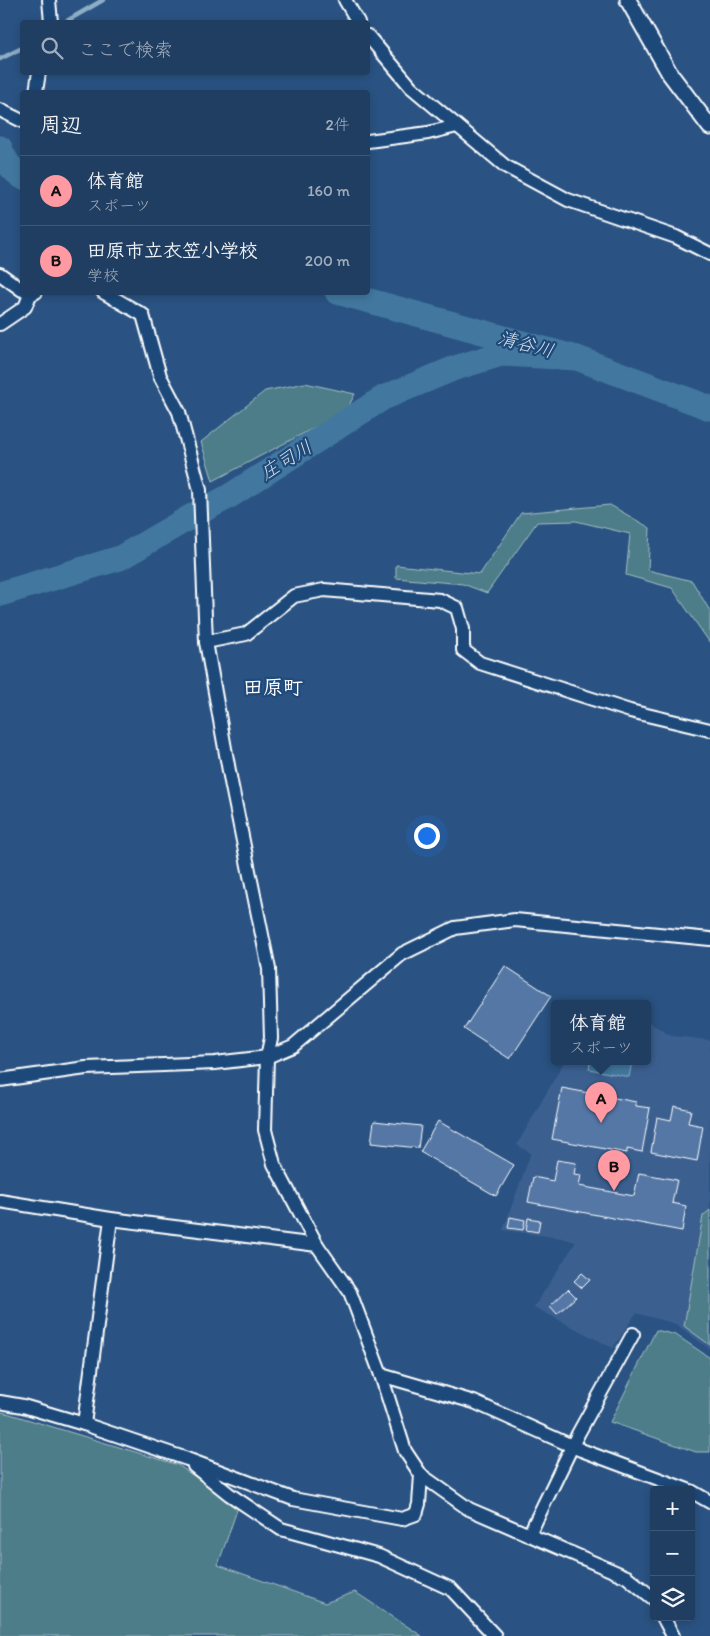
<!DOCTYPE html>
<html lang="ja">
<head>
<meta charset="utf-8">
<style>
  body { margin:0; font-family:Itim,"Klee One",sans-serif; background:#284568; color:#f1f3f6 }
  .controls { position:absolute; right:15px; bottom:15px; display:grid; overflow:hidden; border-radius:5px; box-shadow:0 2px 8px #0003 }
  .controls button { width:45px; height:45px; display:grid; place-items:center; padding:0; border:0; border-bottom:1px solid #3d5777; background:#203e62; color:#f1f3f6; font:25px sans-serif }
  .you { position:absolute; left:426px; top:835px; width:18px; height:18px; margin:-12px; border:4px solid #fff; border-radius:50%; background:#1a73e8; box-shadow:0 0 0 8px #1a73e833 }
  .badge { display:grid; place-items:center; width:32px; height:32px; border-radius:50%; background:#ff9aa2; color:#111; font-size:16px; font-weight:700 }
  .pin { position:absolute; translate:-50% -41px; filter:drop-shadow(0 1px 2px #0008) }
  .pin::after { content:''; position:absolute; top:26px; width:18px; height:15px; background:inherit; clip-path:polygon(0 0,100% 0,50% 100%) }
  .popup { position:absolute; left:551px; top:1000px; width:100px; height:65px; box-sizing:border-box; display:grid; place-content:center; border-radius:5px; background:#203e62; filter:drop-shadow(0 1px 4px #0005); font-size:16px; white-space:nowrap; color:#a2aebe }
  .popup b { font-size:19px; color:#f1f3f6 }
  .popup::after { content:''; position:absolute; left:50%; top:100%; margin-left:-10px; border:10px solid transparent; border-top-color:#203e62 }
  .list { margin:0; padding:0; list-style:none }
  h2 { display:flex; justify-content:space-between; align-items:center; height:65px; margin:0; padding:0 20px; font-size:21px }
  h2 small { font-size:16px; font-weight:400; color:#a2aebe }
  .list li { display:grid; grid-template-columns:32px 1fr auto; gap:15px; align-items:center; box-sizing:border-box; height:70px; padding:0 20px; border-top:1px solid #3d5777 }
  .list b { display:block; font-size:19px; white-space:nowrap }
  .list p { margin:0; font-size:16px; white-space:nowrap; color:#a2aebe }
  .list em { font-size:16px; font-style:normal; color:#a2aebe }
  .icon { flex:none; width:28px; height:28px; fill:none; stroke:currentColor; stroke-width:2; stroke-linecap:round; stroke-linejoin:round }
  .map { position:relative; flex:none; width:710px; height:1636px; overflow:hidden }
  .search { position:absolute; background:#203e62; box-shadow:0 2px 8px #0003; left:20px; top:20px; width:350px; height:55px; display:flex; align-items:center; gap:12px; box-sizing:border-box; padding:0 18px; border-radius:5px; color:#a2aebe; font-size:19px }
  .panel { position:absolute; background:#203e62; box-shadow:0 2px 8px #0003; left:20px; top:90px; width:350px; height:205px; border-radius:5px }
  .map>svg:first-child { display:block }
  .built { fill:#3b6190 }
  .green { fill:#4d7d88; stroke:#a6bec4 }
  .water { fill:#42789f; stroke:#8eaec5 }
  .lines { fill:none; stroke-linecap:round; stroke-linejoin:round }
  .stream { stroke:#8eaec5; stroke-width:4.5 }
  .river { stroke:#42789f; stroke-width:25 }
  .building { fill:#5477a6; stroke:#fff }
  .minor-casing { stroke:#fff; stroke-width:16 }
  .tertiary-casing { stroke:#fff; stroke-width:19 }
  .minor { stroke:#1f4a7a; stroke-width:12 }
  .tertiary { stroke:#1f4a7a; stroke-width:15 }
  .labels { text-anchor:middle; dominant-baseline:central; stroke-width:4.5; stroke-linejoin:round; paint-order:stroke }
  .water-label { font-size:19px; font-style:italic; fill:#d0dde7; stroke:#1f4a7a }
  .quarter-label { font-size:20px; font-weight:bold; fill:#fff; stroke:#1f4a7a }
</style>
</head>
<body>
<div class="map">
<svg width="710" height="1636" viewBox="0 0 710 1636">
  <rect width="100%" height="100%" fill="#2a5383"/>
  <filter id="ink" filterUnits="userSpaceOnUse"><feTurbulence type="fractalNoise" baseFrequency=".02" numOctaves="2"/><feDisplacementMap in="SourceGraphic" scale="10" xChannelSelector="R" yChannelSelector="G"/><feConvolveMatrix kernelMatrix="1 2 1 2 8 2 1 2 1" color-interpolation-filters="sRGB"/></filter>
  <g filter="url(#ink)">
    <path class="built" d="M647,1021L671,1036L710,1040V1349L676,1324L636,1313L613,1348L534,1307L576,1242L562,1238L503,1230L531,1153L517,1145L564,1062H647Z"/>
    <g class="green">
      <path d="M305,383L355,394L346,411L213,481L201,442L265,391Z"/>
      <path d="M610,505L650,528L648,570L692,581L710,611V643L672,588L626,575L630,534L576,521L537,522L487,593L463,584L396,578V565L480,574L521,513Z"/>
      <path d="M710,1210V1345L684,1326L703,1216Z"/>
      <path d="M656,1330L676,1335L710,1358V1452H696L610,1422Z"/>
      <path d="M0,1412L10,1414L178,1465L238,1507L218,1565L325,1603L355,1592L422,1636H0Z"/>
    </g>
    <path class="water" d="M590,1062H632L629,1077L589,1069Z"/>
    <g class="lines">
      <g class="stream">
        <path d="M65,22L103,0"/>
        <path d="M0,59L22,48"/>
      </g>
      <g class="river">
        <path d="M0,148C4,161 11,169 22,177"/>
        <path d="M337,292L577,358L710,408"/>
        <path d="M0,594L120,558L192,516L228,497L383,398L455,368L501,354L577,358"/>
      </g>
    </g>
    <g class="building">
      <path d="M505,966L551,996L510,1059L464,1029Z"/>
      <path d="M562,1088L636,1102V1106L650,1108L642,1152L627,1149V1153L552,1139Z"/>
      <path d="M674,1106L691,1110L688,1123L703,1126L697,1161L651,1152L657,1117L671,1120Z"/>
      <path d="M374,1121L421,1126L418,1148L371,1143Z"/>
      <path d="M438,1121L514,1165L496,1196L420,1152Z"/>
      <path d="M557,1160L576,1163L574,1174L581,1175L579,1186L634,1196L639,1173L677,1180L672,1203L686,1206L682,1231L528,1202L533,1177L553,1181Z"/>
      <path d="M510,1217L525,1220L523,1230L508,1228Z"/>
      <path d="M528,1218L540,1220L538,1232L526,1230Z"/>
      <path d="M582,1273L590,1280L582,1288L574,1281Z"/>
      <path d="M568,1289L576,1297L557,1314L550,1306Z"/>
    </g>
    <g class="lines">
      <defs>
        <g id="minor">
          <path d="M49,0L51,22"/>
          <path d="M345,0L358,22"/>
          <path d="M368,36L411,87L505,166L568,200L676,237L710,254"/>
          <path d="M36,92L39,72"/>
          <path d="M0,110L22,121"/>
          <path d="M368,141L428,133L457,126"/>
          <path d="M0,274L22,290"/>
          <path d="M103,292L143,315L160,376L179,412L200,490L206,642L231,782L269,969L271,1038L267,1057L265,1130L274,1164L317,1245L350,1292L381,1375L405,1451L421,1475L469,1509L627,1577L654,1599"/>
          <path d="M0,324L25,307L30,295L36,292"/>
          <path d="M206,642L246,634L294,596L324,590L440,600L457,608L463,629V650L480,663L630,711L710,730"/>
          <path d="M0,1080L86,1068L215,1063L267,1057L293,1046L402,954L455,928L515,920L710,939"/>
          <path d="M0,1201L111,1219L317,1245"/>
          <path d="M381,1375L474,1402L581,1450L688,1490"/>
          <path d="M0,1402L23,1406L84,1424L187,1459L293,1499L402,1519L416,1514L419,1504L421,1475"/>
          <path d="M84,1424L111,1219"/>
          <path d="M194,1466L229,1494L281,1529L379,1556L451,1589L495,1636"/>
          <path d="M691,1491L710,1502"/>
          <path d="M529,1535L578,1434L633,1334"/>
          <path d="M663,1617L673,1636"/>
        </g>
        <path id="tertiary" d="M628,0L670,74L710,127"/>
      </defs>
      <use href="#minor" class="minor-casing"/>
      <use href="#tertiary" class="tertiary-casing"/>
      <use href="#minor" class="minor"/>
      <use href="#tertiary" class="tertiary"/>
    </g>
  </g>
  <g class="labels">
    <g class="water-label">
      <text transform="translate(526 344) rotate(15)">清谷川</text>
      <text transform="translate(286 460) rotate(-32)">庄司川</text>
    </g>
    <g class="quarter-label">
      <text x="273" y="687">田原町</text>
    </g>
  </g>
</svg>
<div class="controls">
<button>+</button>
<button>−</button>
<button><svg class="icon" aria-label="layers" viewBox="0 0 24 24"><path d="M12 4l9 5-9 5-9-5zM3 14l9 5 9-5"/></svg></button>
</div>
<div class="you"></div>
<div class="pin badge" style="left:601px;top:1123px">A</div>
<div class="popup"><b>体育館</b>スポーツ</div>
<div class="pin badge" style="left:614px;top:1191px">B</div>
<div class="search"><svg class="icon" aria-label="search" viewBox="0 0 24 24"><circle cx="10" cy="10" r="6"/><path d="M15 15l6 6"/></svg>ここで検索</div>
<section class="panel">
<h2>周辺<small>2件</small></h2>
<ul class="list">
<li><span class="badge">A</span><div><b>体育館</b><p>スポーツ</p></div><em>160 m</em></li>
<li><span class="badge">B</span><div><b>田原市立衣笠小学校</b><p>学校</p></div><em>200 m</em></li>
</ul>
</section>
</div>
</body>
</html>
